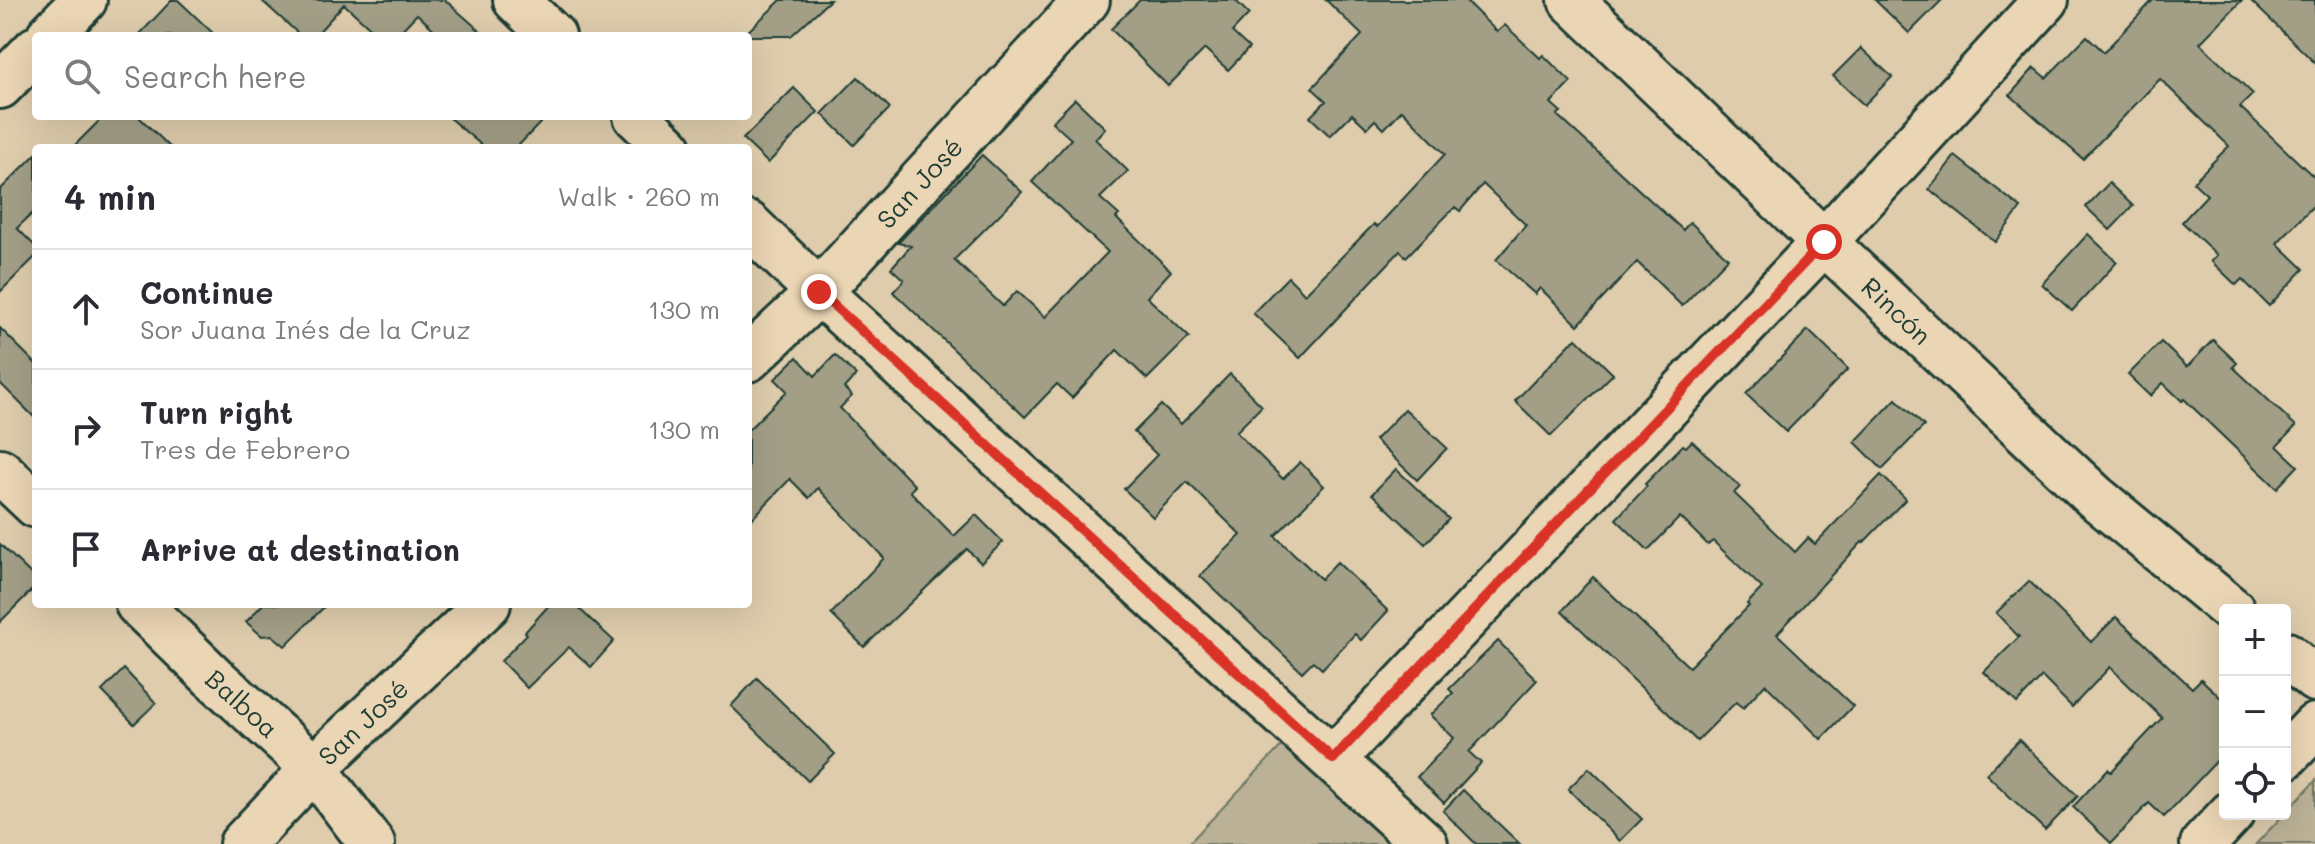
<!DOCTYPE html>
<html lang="en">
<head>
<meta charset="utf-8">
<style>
  body { margin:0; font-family:Mali,sans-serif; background:#f2f2f3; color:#2b2b33 }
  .controls { position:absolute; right:24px; bottom:24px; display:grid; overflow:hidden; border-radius:8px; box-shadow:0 8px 32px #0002 }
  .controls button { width:72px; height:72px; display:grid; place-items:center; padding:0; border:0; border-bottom:2px solid #e1e1e2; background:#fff; color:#2b2b33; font:40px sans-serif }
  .stop { position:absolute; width:24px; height:24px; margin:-18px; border:6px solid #d93025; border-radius:50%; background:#fff }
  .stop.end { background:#d93025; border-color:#fff; box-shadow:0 2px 8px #0008 }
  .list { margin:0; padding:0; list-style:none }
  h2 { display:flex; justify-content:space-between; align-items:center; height:104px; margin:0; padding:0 32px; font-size:34px }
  h2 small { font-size:26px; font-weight:400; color:#7c7c81 }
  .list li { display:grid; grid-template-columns:52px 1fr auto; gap:24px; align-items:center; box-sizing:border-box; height:120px; padding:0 32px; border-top:2px solid #e1e1e2 }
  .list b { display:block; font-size:30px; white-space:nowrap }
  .list p { margin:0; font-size:26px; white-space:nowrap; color:#7c7c81 }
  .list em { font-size:26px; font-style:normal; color:#7c7c81 }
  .icon { flex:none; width:44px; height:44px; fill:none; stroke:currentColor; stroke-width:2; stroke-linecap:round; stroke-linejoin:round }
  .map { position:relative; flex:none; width:2315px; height:844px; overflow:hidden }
  .search { position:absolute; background:#fff; box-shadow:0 8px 32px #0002; left:32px; top:32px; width:720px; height:88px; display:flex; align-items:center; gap:20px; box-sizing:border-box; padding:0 28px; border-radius:8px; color:#7c7c81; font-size:30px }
  .panel { position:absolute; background:#fff; box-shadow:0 8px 32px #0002; left:32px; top:144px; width:720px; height:464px; border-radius:8px }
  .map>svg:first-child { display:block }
  .green { fill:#bbb196; stroke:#6d7765; stroke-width:2 }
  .building { fill:#a39f87; stroke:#1f3d34; stroke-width:2 }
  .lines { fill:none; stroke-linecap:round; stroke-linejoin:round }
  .minor-casing { stroke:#1f3d34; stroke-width:50 }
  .minor { stroke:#ead5b4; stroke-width:44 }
  .route { stroke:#d93025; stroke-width:10 }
  .labels { text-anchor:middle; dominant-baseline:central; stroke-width:7; stroke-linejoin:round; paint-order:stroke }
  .street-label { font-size:26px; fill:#1f3d34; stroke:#ead5b4 }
</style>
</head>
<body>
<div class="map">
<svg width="2315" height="844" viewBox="0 0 2315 844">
  <rect width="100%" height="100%" fill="#deccac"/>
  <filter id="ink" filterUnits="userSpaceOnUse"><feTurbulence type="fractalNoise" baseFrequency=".0125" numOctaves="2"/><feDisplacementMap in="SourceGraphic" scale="16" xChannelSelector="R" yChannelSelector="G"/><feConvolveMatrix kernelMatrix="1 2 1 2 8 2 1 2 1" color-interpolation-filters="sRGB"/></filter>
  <g filter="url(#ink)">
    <g class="green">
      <path d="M1289,738L1400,844H1188Z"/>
      <path d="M2315,781V844H2256Z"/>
    </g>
    <g class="building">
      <path d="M172,0H178L216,36H138Z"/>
      <path d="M261,0H445L486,36H441L417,14L396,36H379L344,4L315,36H301Z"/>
      <path d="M781,0H830L791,36H743Z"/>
      <path d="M1140,0H1235L1249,14L1232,32L1249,48L1228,70L1205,49L1168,86L1111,29Z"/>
      <path d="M1326,0H1465L1497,32L1505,25L1540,58L1543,55L1571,82L1551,103L1561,112L1557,115L1683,230L1690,222L1728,258L1682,306L1637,262L1578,325L1540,288L1535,294L1496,260L1526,225L1483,184L1460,211L1455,207L1406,257L1400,251L1300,358L1253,313L1288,277L1305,294L1374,224L1377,227L1445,154L1402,110L1384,129L1375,120L1367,128L1352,114L1330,136L1310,117L1326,101L1312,88L1362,35Z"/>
      <path d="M1875,0H1942L1909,33Z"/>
      <path d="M2153,0H2242L2200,43L2253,94L2240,107L2315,178V204L2277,243L2304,269L2269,306L2242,279L2236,285L2211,261L2217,255L2182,222L2207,195L2193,182L2229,146L2160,79L2083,159L2010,95L2034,68L2046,78L2087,36L2104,52Z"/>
      <path d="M2250,0H2315V63Z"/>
      <path d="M1861,48L1892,77L1864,105L1833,76Z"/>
      <path d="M858,77L890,108L854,145L822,114Z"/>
      <path d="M794,88L818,112L768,163L743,139Z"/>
      <path d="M1075,99L1105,128L1095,139L1128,171L1100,198L1119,215L1116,218L1171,271L1147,297L1189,337L1147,379L1117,350L1072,398L1057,384L1025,417L893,292L904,280L891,268L911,246L898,243L982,155L1022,192L954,260L1003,306L1017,291L1045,317L1108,252L1032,182L1071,139L1052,122Z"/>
      <path d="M104,116H138L171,148H72Z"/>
      <path d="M447,116H547L516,148H485Z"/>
      <path d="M36,154V210L17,228L36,247V256L0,292V190Z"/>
      <path d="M1955,156L2021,208L1995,242L1929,189Z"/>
      <path d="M2109,183L2133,206L2110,230L2086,207Z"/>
      <path d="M2088,234L2117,262L2072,311L2042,284Z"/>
      <path d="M0,328L36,364V419L0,383Z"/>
      <path d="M1808,330L1848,369L1786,432L1746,394Z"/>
      <path d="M1576,338L1613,374L1551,436L1515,401Z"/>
      <path d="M2213,340L2237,363L2233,367L2296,426L2277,446L2298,466L2277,488L2184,399L2182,401L2163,383L2150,396L2128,375L2161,342L2187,367Z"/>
      <path d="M835,355L856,375L844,388L852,396L840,408L915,486L910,491L954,536L976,515L1003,542L981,563L967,549L864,647L831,614L884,558L818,488L809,498L790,479L748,523V430L787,391L775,379L797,357L815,376Z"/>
      <path d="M1230,374L1262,406L1236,432L1283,479L1300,462L1324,486L1275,536L1321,579L1337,562L1388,611L1361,640L1355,634L1322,669L1313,661L1302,672L1200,576L1241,535L1187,482L1153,517L1124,489L1157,455L1134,432L1161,405L1181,424Z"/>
      <path d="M1896,399L1924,426L1882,469L1855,442Z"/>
      <path d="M1405,409L1447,448L1417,480L1375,440Z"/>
      <path d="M1692,441L1740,487L1734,493L1795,552L1808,538L1815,544L1881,475L1906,499L1863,543L1862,542L1777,634L1853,706L1821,739L1765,684L1743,708L1736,702L1697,741L1562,611L1593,577L1689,667L1749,606L1747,604L1762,588L1713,541L1708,545L1680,517L1648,550L1616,519L1647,486L1645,484L1683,445L1686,447Z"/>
      <path d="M1396,469L1449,519L1425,544L1372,494Z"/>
      <path d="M0,544L36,579V586L0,622Z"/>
      <path d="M2029,581L2091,642L2116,617L2192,688L2201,679L2225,702V752L2164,817L2149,803L2111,843L2073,807L2108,769L2111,772L2162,718L2110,667L2072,707L2042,677L2017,703L1984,672L2019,637L1996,613Z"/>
      <path d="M263,604H327L285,646L272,635L262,636L246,622Z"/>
      <path d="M550,604H574L614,641L591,667L569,647L527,688L501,661L527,634L525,632Z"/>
      <path d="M1498,641L1537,680L1469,752L1481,763L1444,803L1417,777L1454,738L1430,715L1453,693L1449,689Z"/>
      <path d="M124,669L156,703L134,724L102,691Z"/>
      <path d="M757,678L835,754L808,781L731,706Z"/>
      <path d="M2019,740L2078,796L2045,830L1986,774Z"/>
      <path d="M1589,768L1642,819L1620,841L1568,789Z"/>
      <path d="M1463,790L1520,844H1476L1443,811Z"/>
    </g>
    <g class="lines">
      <defs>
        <g id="minor">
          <path d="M516,0L553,36"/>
          <path id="s1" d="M1571,0L1824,242L2095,497L2232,610"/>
          <path d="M49,36L84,0"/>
          <path d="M0,86L36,49"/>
          <path d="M636,116L669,148"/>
          <path d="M748,224L819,292L1425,844"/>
          <path id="s2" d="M748,359L819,292L1087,0"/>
          <path d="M0,471L36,505"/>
          <path id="s3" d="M138,604L213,677L314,768L372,844"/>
          <path d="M2285,654L2315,679"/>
          <path d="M2285,757L2315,726"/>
          <path d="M1333,759L1824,242L2046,0"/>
          <path id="s4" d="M242,844L314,768L488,604"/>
          <path d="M2203,844L2231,814"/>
        </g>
      </defs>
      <use href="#minor" class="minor-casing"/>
      <use href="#minor" class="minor"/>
    </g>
  </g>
  <g class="lines" filter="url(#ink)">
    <path class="route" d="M819,292L1333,759L1824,242"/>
  </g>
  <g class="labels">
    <g class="street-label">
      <text stroke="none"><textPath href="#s2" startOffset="246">San José</textPath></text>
      <text stroke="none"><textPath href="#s1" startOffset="450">Rincón</textPath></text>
      <text stroke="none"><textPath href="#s3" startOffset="144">Balboa</textPath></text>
      <text stroke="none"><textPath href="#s4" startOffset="172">San José</textPath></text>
    </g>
  </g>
</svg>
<div class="controls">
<button>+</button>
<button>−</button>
<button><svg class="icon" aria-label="locate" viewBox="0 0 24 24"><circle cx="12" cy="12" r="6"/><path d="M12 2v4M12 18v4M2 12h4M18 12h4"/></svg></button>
</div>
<div class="stop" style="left:1824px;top:242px"></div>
<div class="stop end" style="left:819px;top:292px"></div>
<div class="search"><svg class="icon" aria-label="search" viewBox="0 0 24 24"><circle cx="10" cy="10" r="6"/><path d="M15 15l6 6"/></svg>Search here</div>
<section class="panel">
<h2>4 min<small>Walk · 260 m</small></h2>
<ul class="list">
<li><svg class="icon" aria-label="ahead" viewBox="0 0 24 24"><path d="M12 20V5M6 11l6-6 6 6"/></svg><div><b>Continue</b><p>Sor Juana Inés de la Cruz</p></div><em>130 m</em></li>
<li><svg class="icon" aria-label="right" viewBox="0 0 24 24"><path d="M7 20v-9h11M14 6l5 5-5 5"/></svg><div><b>Turn right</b><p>Tres de Febrero</p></div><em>130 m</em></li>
<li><svg class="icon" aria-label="arrive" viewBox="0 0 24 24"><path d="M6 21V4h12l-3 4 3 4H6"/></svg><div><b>Arrive at destination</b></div></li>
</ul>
</section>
</div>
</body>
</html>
